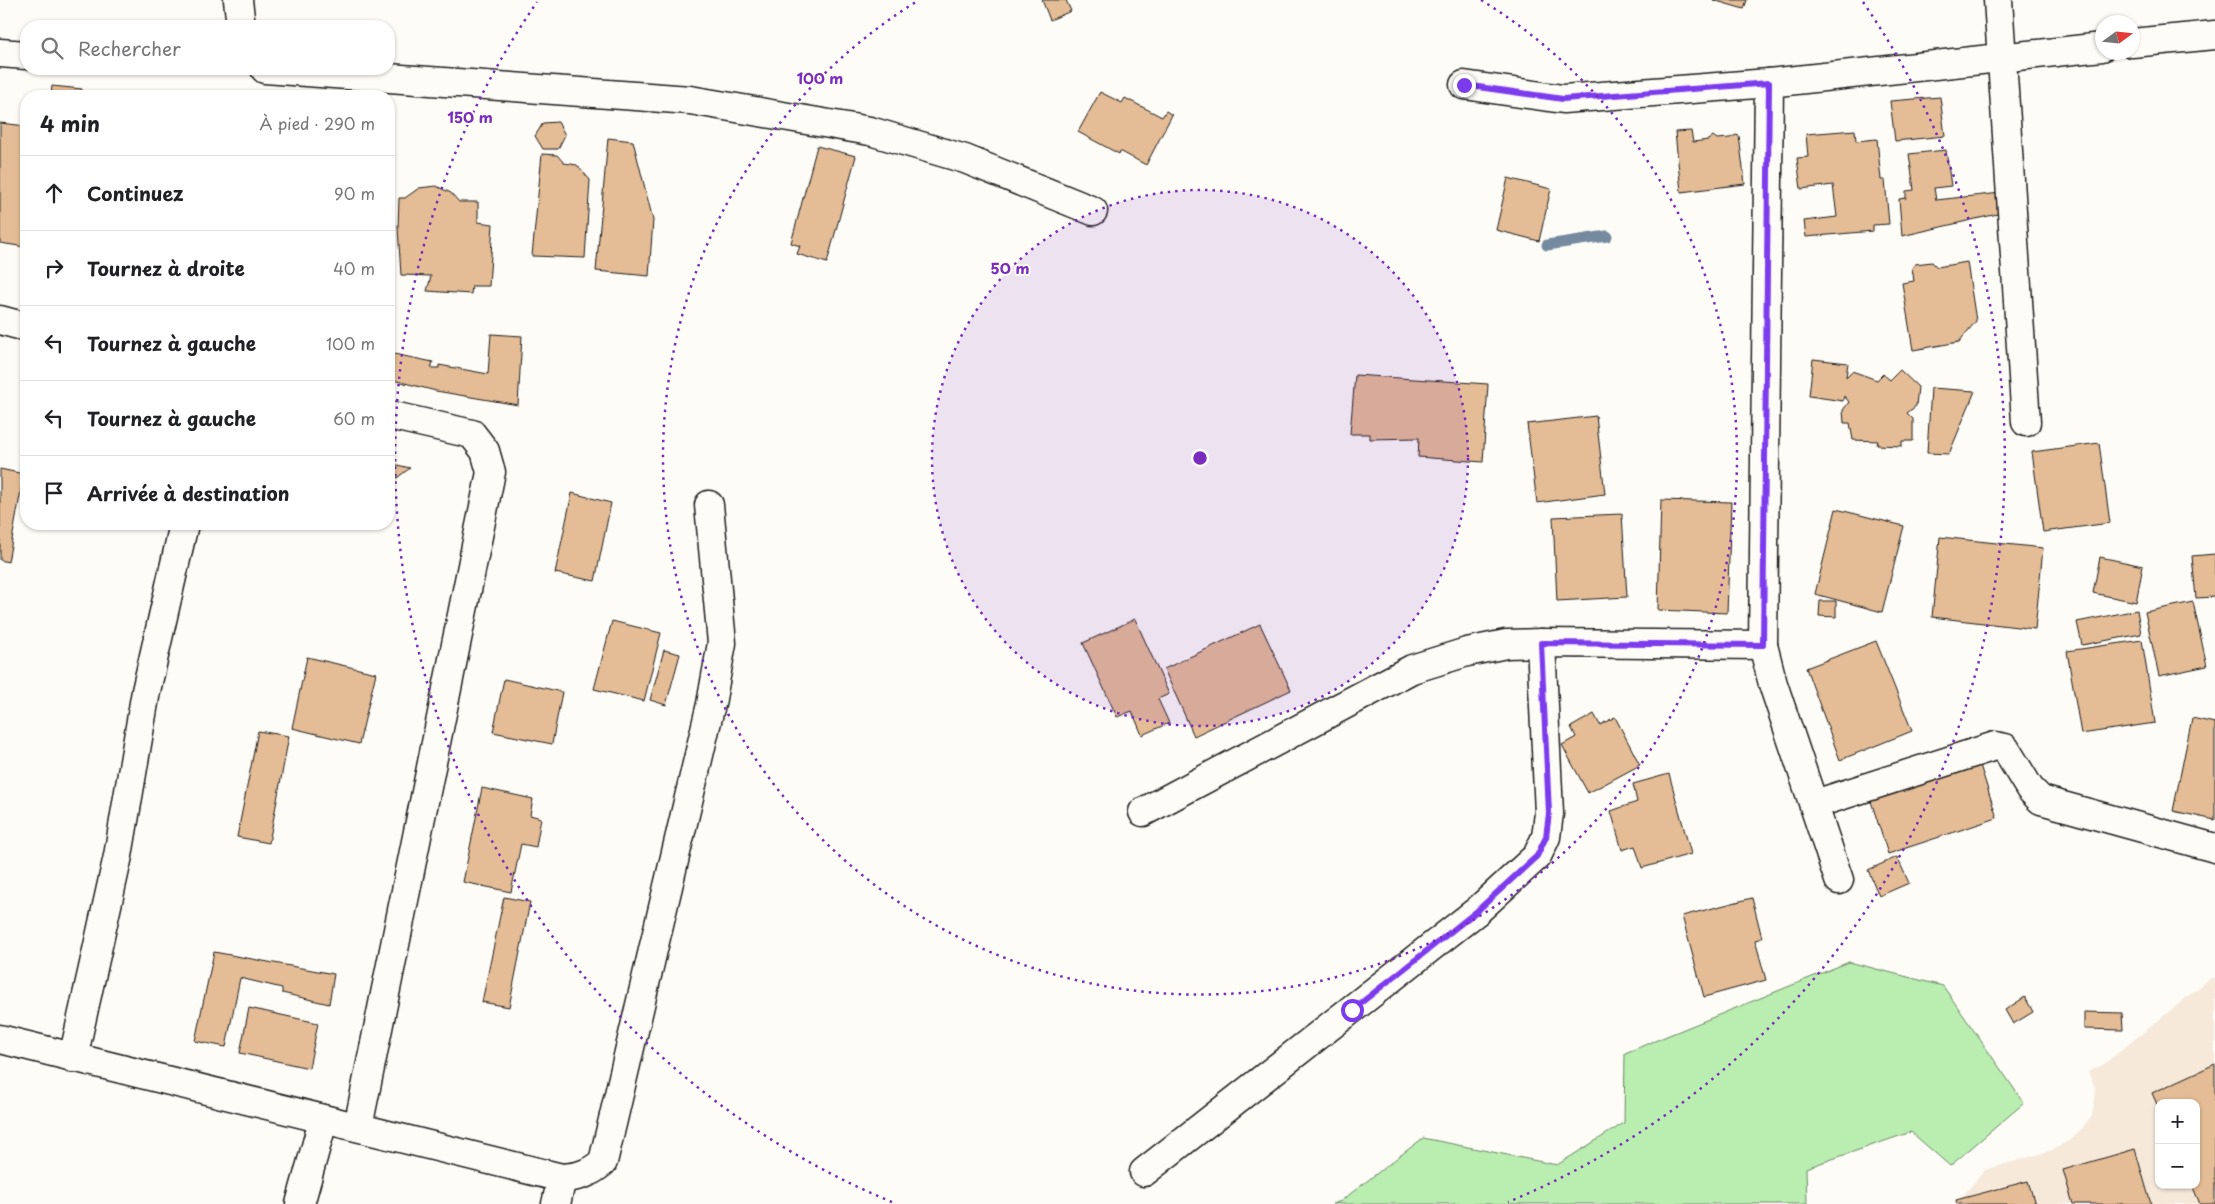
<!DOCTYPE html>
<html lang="fr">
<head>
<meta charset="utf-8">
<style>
  body { margin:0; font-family:"Playpen Sans",sans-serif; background:#f6f6f6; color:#202124 }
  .controls { position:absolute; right:15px; bottom:15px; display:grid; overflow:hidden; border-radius:10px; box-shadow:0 1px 4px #0004 }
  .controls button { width:45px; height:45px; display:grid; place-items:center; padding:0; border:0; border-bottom:1px solid #e0e0e0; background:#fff; color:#202124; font:25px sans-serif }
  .compass { position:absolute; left:2095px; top:15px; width:45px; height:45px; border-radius:50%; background:#fff; box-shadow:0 1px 4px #0004; rotate:75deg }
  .stop { position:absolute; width:15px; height:15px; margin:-11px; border:4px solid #7c3aed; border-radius:50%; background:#fff }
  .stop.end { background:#7c3aed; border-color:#fff; box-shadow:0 1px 5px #0008 }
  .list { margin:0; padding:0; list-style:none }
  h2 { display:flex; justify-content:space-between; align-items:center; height:65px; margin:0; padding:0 20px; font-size:21px }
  h2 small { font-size:16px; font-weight:400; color:#757577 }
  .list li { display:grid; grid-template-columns:32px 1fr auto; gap:15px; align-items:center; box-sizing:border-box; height:75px; padding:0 20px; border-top:1px solid #e0e0e0 }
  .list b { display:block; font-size:19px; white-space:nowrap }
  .list em { font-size:16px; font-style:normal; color:#757577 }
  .icon { flex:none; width:28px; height:28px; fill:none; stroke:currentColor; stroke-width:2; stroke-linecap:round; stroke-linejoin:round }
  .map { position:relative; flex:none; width:2215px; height:1204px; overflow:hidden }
  .search { position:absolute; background:#fff; box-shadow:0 1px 4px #0004; left:20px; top:20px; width:375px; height:55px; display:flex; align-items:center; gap:12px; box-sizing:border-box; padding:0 18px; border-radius:20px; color:#757577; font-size:19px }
  .panel { position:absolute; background:#fff; box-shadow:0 1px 4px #0004; left:20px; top:90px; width:375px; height:440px; border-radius:20px }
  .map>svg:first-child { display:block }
  .built { fill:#f6e9da; fill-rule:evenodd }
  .green { fill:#b9eeb0; stroke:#6a8566 }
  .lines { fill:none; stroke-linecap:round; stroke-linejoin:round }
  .stream { stroke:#74899f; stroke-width:11 }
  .building { fill:#e4bc95; stroke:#1c1c1c }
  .minor-casing { stroke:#1c1c1c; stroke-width:31 }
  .minor { stroke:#fdfcf7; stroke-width:28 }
  .route { stroke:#7c3aed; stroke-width:6 }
  .ring { fill:none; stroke:#7b2cbf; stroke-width:2.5; stroke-dasharray:2.5 5 }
  .centre { fill:#7b2cbf; stroke:#fdfcf7; stroke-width:2.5 }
  .ring-label { font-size:15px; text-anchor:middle; font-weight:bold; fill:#7b2cbf; stroke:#fdfcf7; stroke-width:4; stroke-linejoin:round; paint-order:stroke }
</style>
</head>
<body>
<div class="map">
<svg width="2215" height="1204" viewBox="0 0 2215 1204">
  <rect width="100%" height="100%" fill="#fdfcf7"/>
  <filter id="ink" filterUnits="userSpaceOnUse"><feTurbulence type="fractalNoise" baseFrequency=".02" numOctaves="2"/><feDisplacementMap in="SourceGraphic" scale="10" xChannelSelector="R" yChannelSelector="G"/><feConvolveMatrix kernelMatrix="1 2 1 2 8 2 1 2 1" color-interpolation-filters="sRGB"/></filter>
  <g filter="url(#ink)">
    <path class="built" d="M2212,977L2215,978V1204H1960L1961,1198L1985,1170L2053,1150L2073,1138L2092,1116L2096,1090L2088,1072L2104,1064ZM2159,1103H2196V1185H2159Z"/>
    <path class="green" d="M1849,962L1943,986L2024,1103L1950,1166L1911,1132L1806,1168L1807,1204H1332L1341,1201L1423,1138L1557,1165L1624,1123L1625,1053Z"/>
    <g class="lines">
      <path class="stream" d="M1547,245L1607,236"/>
    </g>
    <g class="building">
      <path d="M1042,0H1066L1071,11L1050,20Z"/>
      <path d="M1713,0H1747L1744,9Z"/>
      <path d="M52,86L82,89L81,96H51Z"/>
      <path d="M1100,92L1122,103L1125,98L1162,117L1166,111L1172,115L1146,165L1120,151L1119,154L1078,132Z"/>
      <path d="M1940,97L1945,136L1895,141L1890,101Z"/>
      <path d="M558,122L565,135L558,149H543L535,136L543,123Z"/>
      <path d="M0,123L26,126L25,247L0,243Z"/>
      <path d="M1855,130L1856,141L1877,139L1881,180H1885L1889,224L1873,225V231L1806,237L1804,221L1837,217L1833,185L1801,189L1797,158L1808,157L1806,134Z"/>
      <path d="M1691,131L1693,142L1708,140L1713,136L1717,139L1730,138L1736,135L1739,136L1745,184L1681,192L1675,132Z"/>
      <path d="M608,138L633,141L653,220L649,276L596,271Z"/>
      <path d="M817,146L856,156L827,263L797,254L800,246L791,243Z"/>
      <path d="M1946,150L1951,186L1934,188L1936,200L2001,193L2006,212L1902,236L1899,199L1906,198V191L1914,190L1909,154Z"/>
      <path d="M542,154L557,155L564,163L577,165L590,180L585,258L532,256Z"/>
      <path d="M1508,178L1551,189L1539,241L1496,230Z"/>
      <path d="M436,186L451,193L459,202H478V222L493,224L489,286H472L471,294L427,291L431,276L401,275L398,228L399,198H405L419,188Z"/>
      <path d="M1932,262L1937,267L1967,262L1976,321L1959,342L1913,350L1902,283L1914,281L1912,268L1915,264Z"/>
      <path d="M491,334L522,336L518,405L436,391L389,379V353L433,362L431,368H439V365L488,374Z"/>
      <path d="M1813,359L1848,363L1846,377L1852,371L1877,380L1883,374L1890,380L1900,370L1918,387L1916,406L1907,413L1913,419V441H1902V446L1877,445L1878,441L1853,440L1850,423H1844L1843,410L1849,402L1844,396L1843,401L1809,396Z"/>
      <path d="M1355,375L1488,384L1483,462L1418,457L1419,438L1370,439V434H1350Z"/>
      <path d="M1931,388L1975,391L1949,454L1927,453Z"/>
      <path d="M1596,416L1605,494L1537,503L1527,424Z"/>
      <path d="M2099,443L2110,523L2043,532L2032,452Z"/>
      <path d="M389,463L410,468L389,484Z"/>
      <path d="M0,469L24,474L8,562L0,560Z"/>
      <path d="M572,493L611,503L595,581L555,573Z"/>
      <path d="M1661,500L1731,502L1727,613L1658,610Z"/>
      <path d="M1836,509L1904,526L1882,612L1815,594Z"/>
      <path d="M1622,514L1627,597L1557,601L1553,517Z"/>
      <path d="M1940,537L2043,548L2035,629L1932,617Z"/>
      <path d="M2215,554V597L2196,598L2192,556Z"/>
      <path d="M2100,557L2143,566L2136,602L2093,593Z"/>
      <path d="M1820,601H1836V617L1819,616Z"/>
      <path d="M2193,602L2207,666L2159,676L2145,612Z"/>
      <path d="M2137,610L2141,634L2082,645L2077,622Z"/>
      <path d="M1135,619L1169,694L1158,699L1169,723L1142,735L1132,711L1117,717L1083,643Z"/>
      <path d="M612,621L661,633L644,701L594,689Z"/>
      <path d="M1260,624L1291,690L1194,736L1164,669Z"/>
      <path d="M2142,640L2155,723L2081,734L2067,651Z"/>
      <path d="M1876,641L1912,731L1840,760L1806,668Z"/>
      <path d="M664,650L680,654L666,705L650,700Z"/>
      <path d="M307,657L376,673L359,744L292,728Z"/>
      <path d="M504,679L562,692L552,744L493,732Z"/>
      <path d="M1594,714L1600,725L1615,717L1640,765L1588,793L1562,745L1576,737L1571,727Z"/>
      <path d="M2192,718L2215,723V820L2173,811Z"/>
      <path d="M258,731L289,736L269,843L237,837Z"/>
      <path d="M1978,759L1997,818L1888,854L1869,795Z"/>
      <path d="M1669,774L1691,854L1642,868L1635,846L1622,850L1611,811L1637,802L1633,784Z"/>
      <path d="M482,788L533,799L530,815L541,818L536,847L521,844L511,892L463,882Z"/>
      <path d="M1897,857L1909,883L1879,896L1868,870Z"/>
      <path d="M504,897L530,902L509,1007L482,1002Z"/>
      <path d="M1752,898L1762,938L1755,940L1766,980L1704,997L1682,916Z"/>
      <path d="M214,952L334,974L329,1004L282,993V988L240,978L226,1047L195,1041Z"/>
      <path d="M2025,997L2033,1012L2013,1024L2005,1010Z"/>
      <path d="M249,1008L318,1023L309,1068L240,1053Z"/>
      <path d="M2084,1012L2122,1013L2123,1030L2084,1029Z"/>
      <path d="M2215,1064V1204H2200L2192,1185H2196V1103H2159V1109L2152,1093Z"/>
      <path d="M2135,1149L2151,1204H2073L2063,1170Z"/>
      <path d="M2028,1181L2035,1204H1957L1956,1200Z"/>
    </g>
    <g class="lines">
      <defs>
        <g id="minor">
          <path d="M238,0L241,26"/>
          <path d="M1998,0L2026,422"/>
          <path d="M2132,43L2215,35"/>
          <path d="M0,53L26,55"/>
          <path d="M265,69L690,100L870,131L965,159L1093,211"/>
          <path d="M1464,85L1563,99L1769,83"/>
          <path d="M0,320L26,327"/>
          <path d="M1763,645L1773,684L1839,880"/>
          <path d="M1815,804L1995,746L2005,748L2030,789L2041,800L2215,848"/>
          <path d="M1143,812L1412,669L1467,652L1506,644L1541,643L1763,645L1769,83L2102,47"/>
          <path d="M0,1039L562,1178C580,1177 590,1173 603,1162L711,704L722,643L709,505"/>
          <path d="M73,1058L118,856L146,691L184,524"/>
          <path d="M358,1127L491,472L485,451L472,434L389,415"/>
          <path d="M1144,1172L1477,911L1537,856L1546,837L1549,813L1541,643"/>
          <path d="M300,1204L323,1121"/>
          <path d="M556,1204L562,1178"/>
        </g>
      </defs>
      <use href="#minor" class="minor-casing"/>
      <use href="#minor" class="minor"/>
    </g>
  </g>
  <g class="lines" filter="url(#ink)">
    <path class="route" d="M1352,1010L1477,911L1537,856L1546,837L1549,813L1541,643L1763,645L1769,83L1563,99L1464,85"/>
  </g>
  <circle cx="1200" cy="458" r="268" fill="#7b2cbf" fill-opacity=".12"/>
  <g class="ring">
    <circle cx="1200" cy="458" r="268"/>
    <path d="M1481 0A537 537 0 1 1 919 0"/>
    <path d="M892 1202A805 805 0 0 1 537 2M1863 2A805 805 0 0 1 1508 1202"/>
  </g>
  <circle cx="1200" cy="458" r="8" class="centre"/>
  <g class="ring-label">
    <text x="820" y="84">100 m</text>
    <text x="470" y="123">150 m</text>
    <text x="1010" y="274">50 m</text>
  </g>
</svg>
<div class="controls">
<button>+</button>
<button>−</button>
</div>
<svg class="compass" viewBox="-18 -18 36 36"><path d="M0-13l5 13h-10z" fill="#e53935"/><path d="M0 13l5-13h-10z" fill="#757577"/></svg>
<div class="stop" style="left:1352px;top:1010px"></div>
<div class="stop end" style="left:1464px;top:85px"></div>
<div class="search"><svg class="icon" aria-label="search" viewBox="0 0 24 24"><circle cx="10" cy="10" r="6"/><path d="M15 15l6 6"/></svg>Rechercher</div>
<section class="panel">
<h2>4 min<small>À pied · 290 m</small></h2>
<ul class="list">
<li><svg class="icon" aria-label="ahead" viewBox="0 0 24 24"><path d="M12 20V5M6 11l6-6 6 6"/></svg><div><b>Continuez</b></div><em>90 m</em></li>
<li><svg class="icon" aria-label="right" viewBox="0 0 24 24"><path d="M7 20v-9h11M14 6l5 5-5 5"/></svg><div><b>Tournez à droite</b></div><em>40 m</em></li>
<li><svg class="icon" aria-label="left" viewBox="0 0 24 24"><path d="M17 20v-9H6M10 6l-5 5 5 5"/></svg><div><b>Tournez à gauche</b></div><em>100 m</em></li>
<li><svg class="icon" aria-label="left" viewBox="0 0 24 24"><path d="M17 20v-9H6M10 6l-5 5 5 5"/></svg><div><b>Tournez à gauche</b></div><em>60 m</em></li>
<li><svg class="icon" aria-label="arrive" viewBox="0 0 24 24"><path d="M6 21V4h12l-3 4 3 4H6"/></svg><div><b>Arrivée à destination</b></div></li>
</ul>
</section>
</div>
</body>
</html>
